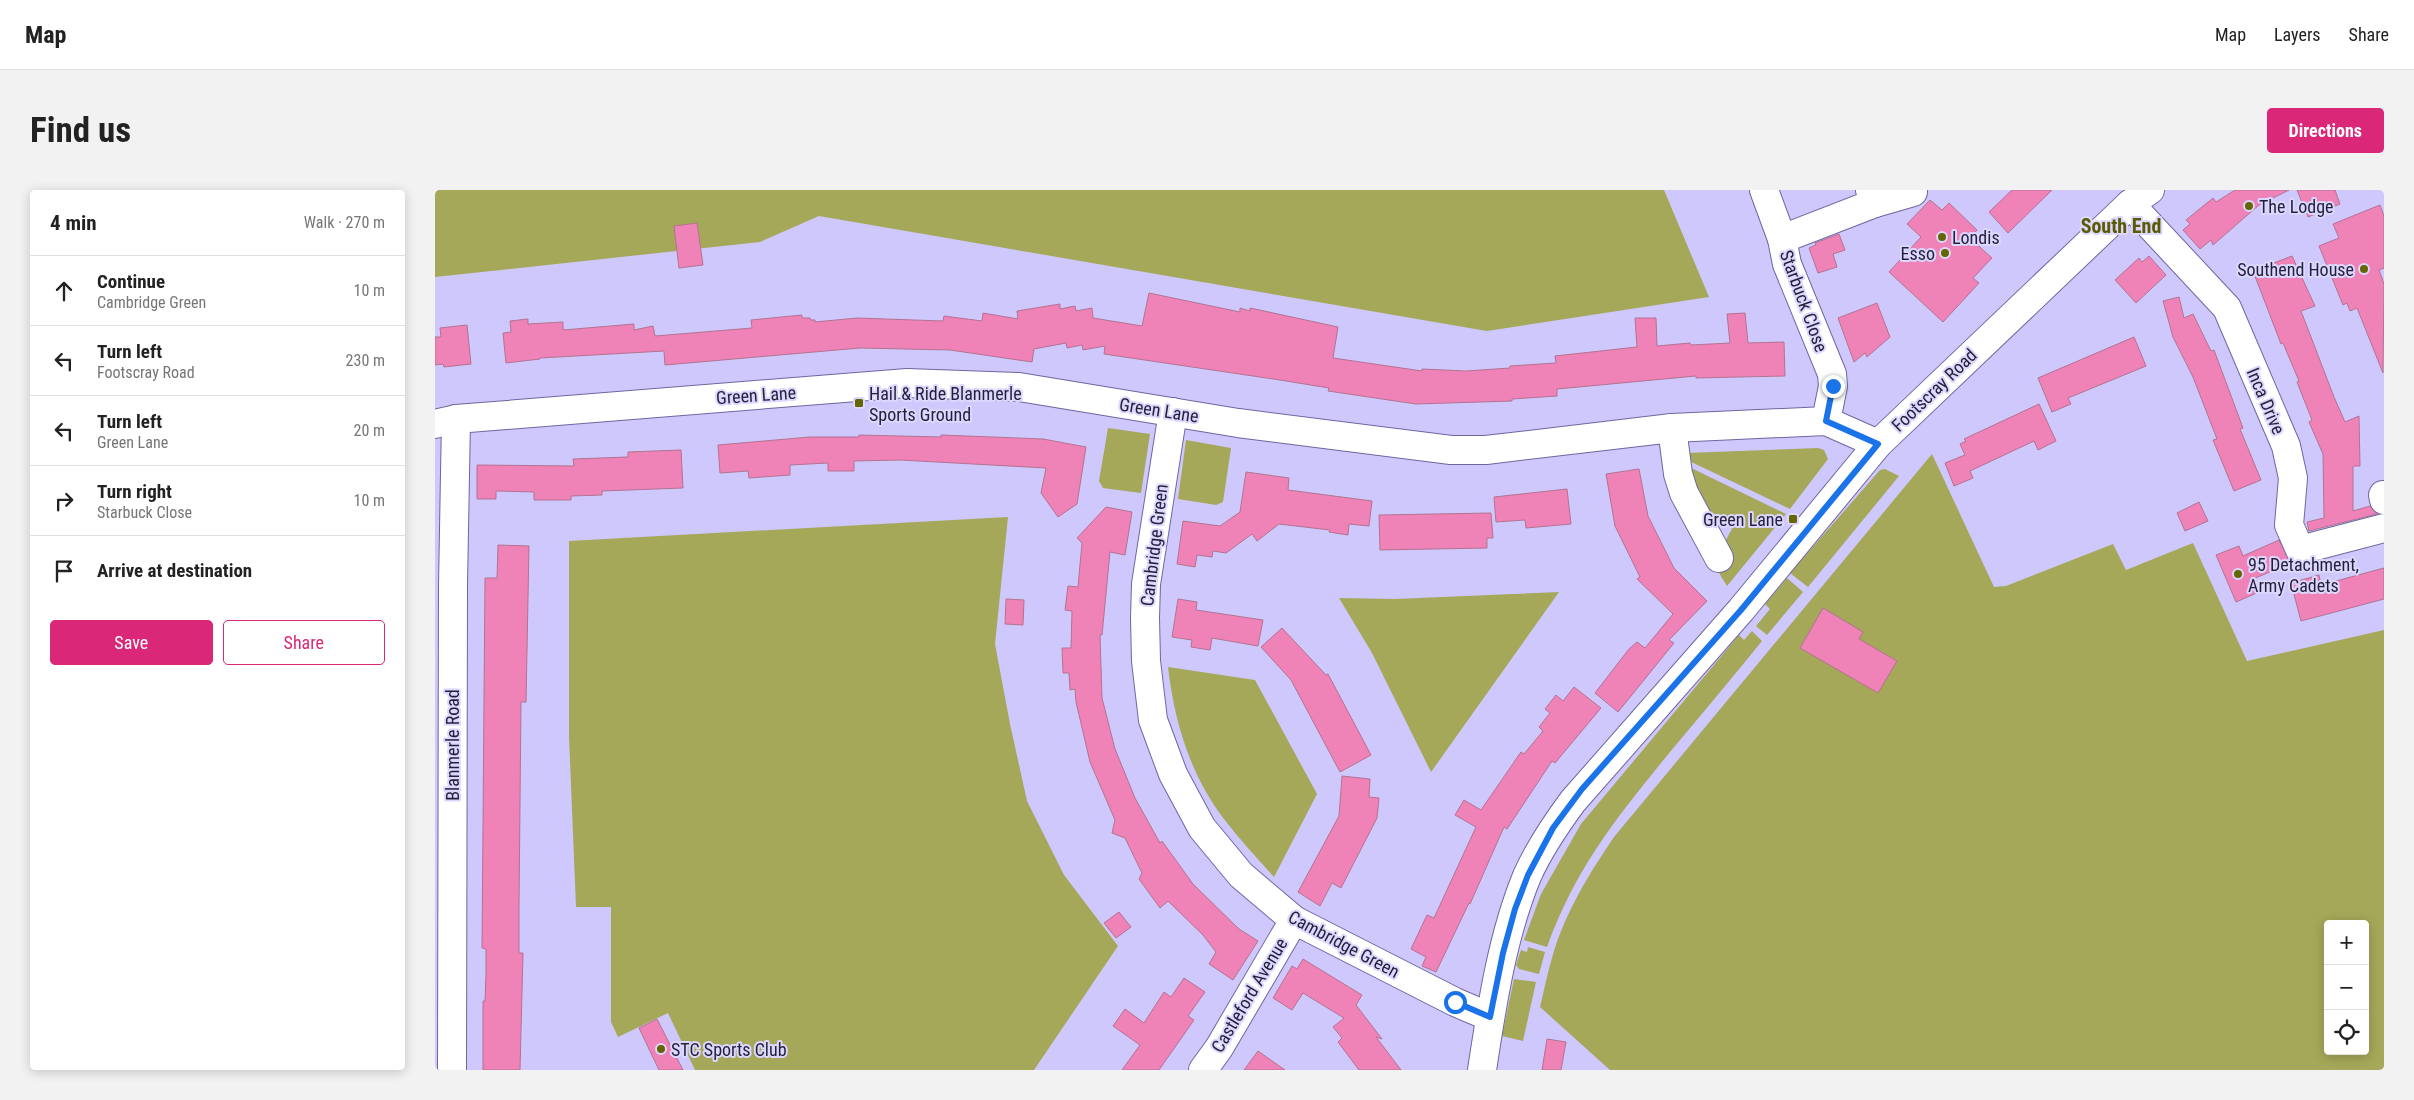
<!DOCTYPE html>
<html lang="en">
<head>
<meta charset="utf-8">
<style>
  body { margin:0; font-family:"Roboto Condensed",sans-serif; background:#f2f2f2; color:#222 }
  .controls { position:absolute; right:15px; bottom:15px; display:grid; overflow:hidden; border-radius:5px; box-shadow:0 2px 12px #0003 }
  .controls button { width:45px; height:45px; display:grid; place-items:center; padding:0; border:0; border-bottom:1px solid #e0e0e0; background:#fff; color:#222; font:25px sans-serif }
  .stop { position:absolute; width:15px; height:15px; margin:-11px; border:4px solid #1a73e8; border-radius:50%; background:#fff }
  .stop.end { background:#1a73e8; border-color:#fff; box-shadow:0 1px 5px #0008 }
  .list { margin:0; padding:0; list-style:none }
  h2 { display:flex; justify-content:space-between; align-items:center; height:65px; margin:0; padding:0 20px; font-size:21px }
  h2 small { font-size:16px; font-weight:400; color:#767676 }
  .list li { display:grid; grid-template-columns:32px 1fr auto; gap:15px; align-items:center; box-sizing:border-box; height:70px; padding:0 20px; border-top:1px solid #e0e0e0 }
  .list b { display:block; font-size:19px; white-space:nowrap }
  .list p { margin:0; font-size:16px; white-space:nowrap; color:#767676 }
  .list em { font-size:16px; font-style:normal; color:#767676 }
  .actions { display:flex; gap:10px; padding:15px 20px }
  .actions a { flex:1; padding:11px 0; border:1px solid #db2777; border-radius:5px; text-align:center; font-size:18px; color:#db2777 }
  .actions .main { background:#db2777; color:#fff }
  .icon { flex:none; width:28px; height:28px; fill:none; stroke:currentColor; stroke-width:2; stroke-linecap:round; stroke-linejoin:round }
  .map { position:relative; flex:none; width:1949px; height:880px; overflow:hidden; border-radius:5px }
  header { display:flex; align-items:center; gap:30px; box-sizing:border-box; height:70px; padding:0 25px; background:#fff; border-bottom:1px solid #e0e0e0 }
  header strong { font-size:24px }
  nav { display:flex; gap:28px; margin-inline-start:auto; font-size:18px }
  .intro { display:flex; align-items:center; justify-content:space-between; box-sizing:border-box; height:120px; padding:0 30px }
  h1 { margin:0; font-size:35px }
  .button { padding:12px 22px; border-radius:5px; background:#db2777; color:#fff; font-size:18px; font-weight:700 }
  main { display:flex; gap:30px; padding:0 30px }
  aside { flex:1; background:#fff; border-radius:5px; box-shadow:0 2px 12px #0003 }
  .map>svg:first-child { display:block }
  .green { fill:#a5a759; fill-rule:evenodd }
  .building { fill:#ef83b8; stroke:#b37391 }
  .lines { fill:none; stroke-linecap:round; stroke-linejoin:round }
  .minor-casing { stroke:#6f66a0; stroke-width:30 }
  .major-casing { stroke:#6f66a0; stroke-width:30 }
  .minor { stroke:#fff; stroke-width:28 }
  .major { stroke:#fff; stroke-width:28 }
  .route { stroke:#1a73e8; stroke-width:6 }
  .poi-dot { fill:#666601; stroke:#dbd7ff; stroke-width:2 }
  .labels { text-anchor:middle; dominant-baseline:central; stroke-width:4; stroke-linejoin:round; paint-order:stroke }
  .poi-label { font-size:18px; fill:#231f37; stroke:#dbd7ff; text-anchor:start }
  .street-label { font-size:18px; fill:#231f37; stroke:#dbd7ff }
  .quarter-label { font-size:20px; font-weight:bold; fill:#5a5a00; stroke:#dbd7ff }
</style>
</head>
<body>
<header>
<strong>Map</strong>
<nav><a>Map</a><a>Layers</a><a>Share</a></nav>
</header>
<div class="intro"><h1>Find us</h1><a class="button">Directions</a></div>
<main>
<aside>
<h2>4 min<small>Walk · 270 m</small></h2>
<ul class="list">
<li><svg class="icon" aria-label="ahead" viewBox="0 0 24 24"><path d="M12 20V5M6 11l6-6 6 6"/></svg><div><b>Continue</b><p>Cambridge Green</p></div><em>10 m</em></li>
<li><svg class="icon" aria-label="left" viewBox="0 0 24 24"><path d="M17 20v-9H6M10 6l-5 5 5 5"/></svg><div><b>Turn left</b><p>Footscray Road</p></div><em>230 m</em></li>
<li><svg class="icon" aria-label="left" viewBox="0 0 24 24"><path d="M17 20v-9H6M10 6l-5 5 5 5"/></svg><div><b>Turn left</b><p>Green Lane</p></div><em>20 m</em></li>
<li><svg class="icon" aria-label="right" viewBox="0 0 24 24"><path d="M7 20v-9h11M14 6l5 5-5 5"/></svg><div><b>Turn right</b><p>Starbuck Close</p></div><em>10 m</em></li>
<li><svg class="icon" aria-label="arrive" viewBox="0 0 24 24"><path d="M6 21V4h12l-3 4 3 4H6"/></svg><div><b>Arrive at destination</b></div></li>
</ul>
<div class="actions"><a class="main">Save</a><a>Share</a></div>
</aside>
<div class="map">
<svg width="1949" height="880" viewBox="0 0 1949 880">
  <rect width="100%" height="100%" fill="#cec8fc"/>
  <g class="green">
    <path d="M0,0H1229L1274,107L1052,141L384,26L325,52L0,87Z"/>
    <path d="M673,238L715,244L706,303L668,298L664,291Z"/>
    <path d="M751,250L796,258L788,312L781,315L743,309Z"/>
    <path d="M1383,258L1389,260L1393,269L1355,319L1250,269L1251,263Z"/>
    <path d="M1497,264L1559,397L1571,396L1678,354L1691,380L1758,353L1812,471L1949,440V880H1175L1105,817C1109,801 1112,784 1117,768C1129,724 1154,684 1179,647ZM1893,734H1930V861H1893Z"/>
    <path d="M1248,274L1351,324L1292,396C1290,392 1285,386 1284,382C1282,370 1291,348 1297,339L1292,330L1282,331L1273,328Z"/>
    <path d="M1450,279L1464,286L1373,397L1355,383L1445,280Z"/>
    <path d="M573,327L560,454L575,534L592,611L629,685L683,756L599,880H260L233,823L183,847L176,832V717H141L134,546V351Z"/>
    <path d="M1352,388L1368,402L1332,445L1321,436L1335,419L1330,414Z"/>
    <path d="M1124,402L996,582L937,463L904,408L960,409Z"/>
    <path d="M1317,441L1327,451C1297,488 1266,525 1235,562C1182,627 1141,677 1112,757L1089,750L1106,704L1146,634L1304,445L1309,450Z"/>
    <path d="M733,477L820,490L882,604L839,687C822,668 804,649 789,629C755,585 739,530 733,477Z"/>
    <path d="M1093,757L1110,762L1104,784L1084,779L1081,775L1086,760L1092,762Z"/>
    <path d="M1079,789L1101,792L1088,851L1067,846Z"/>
  </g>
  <g class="building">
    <path d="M1577,0H1617L1573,43L1554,22Z"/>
    <path d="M1800,0H1854L1824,15L1778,55L1776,50L1765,59L1748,40L1755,34L1751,30L1778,8L1781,12Z"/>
    <path d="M1862,0H1900L1905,14L1873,27Z"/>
    <path d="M1495,10L1507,20L1514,13L1542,40L1535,48L1557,68L1538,88L1544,93L1508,132L1454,82L1486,47L1472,34Z"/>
    <path d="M1945,15L1949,26V78L1944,80L1949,94L1948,183L1922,118L1915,121L1912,113L1908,115L1884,56L1904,48L1898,34Z"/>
    <path d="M262,33L268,75L244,78L239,36Z"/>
    <path d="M1404,44L1410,60L1398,64L1402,77L1383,83L1374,58L1381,55L1380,53Z"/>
    <path d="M1714,66L1731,85L1701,113L1680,90L1704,68L1707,72Z"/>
    <path d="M1857,66L1880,116L1866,121L1899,207L1910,232L1924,226L1925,276H1918V321L1935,316L1942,324L1874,341L1872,332L1889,328L1888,264L1874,232L1877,230L1862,192L1864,191L1848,153L1846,154L1818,81Z"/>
    <path d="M714,103L805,122V118L815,121V118L903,137L898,168L987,181V179L1031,181L1075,178V176L1121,173L1120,166L1202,157L1200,128H1221L1222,156L1255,153L1256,155L1295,153L1292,124L1310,123L1313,153L1349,152L1350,186L1261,188V186L1122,199V206L1077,209V211L981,214L893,201L894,198L845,190L669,164L670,156L648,160L647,155L632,158L631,153L599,159L597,172L515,160L425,158L230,175L229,161L105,168V169L71,173L68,143L76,142L75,131L93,129V134L128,132V140L199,134V140L218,136L220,146L317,138L316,130L367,125V128H375L376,130H380V132L422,128L508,131L509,126L547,131L548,123L583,129L582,121L625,114V119L640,116L641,121L657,118L658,128L707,136Z"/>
    <path d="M1744,107L1749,128L1758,124L1776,161L1779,160L1808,238L1805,239L1826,290L1799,301L1778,250L1782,249L1758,187L1738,147L1728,111Z"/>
    <path d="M1442,113L1455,147L1432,167L1430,163L1419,172L1403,128Z"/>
    <path d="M32,135L36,174L9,177L8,174L0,175V147H6L5,138Z"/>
    <path d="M1699,147L1711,176L1633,208L1636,214L1617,222L1603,188Z"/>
    <path d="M1604,214L1621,251L1603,260L1599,251L1535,281L1538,288L1519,296L1510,273L1530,265L1525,254L1531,251L1529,249Z"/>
    <path d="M424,245L506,247V245L608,249L651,257L642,314L623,327L606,303L611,278L465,270L419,271V281H393V273L355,275V285L314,288L313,281L285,283L283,255L375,247H424Z"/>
    <path d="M246,260L248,298L167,301V305L136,306V310H99V302L61,301V309H42V275L139,276L138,269L193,267V262Z"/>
    <path d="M1204,279L1213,326L1239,378L1272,411L1234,450L1239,453L1183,522L1160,503L1194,459L1202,452L1210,458L1238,424L1202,389L1205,387L1180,336L1171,284Z"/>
    <path d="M811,282L854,288L853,300L937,311L934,336L914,334L913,345L894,342L895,340L844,334L822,351L817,344L791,363L778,361L777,367L762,365L760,377L742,374L748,331L785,336L805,322Z"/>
    <path d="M1132,299L1136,334L1091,338L1090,330L1061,332L1059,307Z"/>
    <path d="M1764,312L1773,331L1750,341L1742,323Z"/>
    <path d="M671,317L697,322L690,365L675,362L667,445H665L667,508L680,559L700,608L725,653L727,651L758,694L804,739L823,751L798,790L774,774L781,762L768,745L733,711L725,718L704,689L707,683L690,648L677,643L680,630L655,572L641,512L640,499L635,500L634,483H628L627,458H636L637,421L630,420L633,396L643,397L647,353L642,348Z"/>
    <path d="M1056,323L1058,348H1052V358L945,360L944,325Z"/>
    <path d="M1844,350L1856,373L1818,389L1824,402L1801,412L1781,365L1804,356L1808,366Z"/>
    <path d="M63,355L94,356L91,512H86L84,716V763H88L85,880H48V811H50L51,784V759L47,758L50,388H62Z"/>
    <path d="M1949,378V409L1866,431L1856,393L1884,385L1886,395Z"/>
    <path d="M571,409L589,410L588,435L570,434Z"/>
    <path d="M743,409L762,412L761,420L828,430L823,456L777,448L775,460L756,457L757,450L737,447Z"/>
    <path d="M1388,418L1428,442L1424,449L1462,471L1443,503L1365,458Z"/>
    <path d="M847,438L891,485L893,484L936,565L905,582L856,490L826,457Z"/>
    <path d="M1139,497L1166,518L1120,573L1117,571L1072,639L1069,637L1035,714L1034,713L1001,782L987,776L991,767L976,759L992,725L999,728L1041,637L1020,625L1029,610L1046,620L1086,562L1089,564L1108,541L1104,537L1115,523L1110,519L1121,505L1128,511Z"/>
    <path d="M907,586L935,589L934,607L944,608L942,628L906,698L897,693L885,716L863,702L904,626Z"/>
    <path d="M684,722L696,737L681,748L669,733Z"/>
    <path d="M868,769L927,805L921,815L947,849L941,847L966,880H924L903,852L907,848L898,837L909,828L868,803L857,820L838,808L857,776L862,779Z"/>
    <path d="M749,788L770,802L753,826L759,830L724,880H687L705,855L678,836L690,819L709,833L729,802L736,807Z"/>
    <path d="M222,829L248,880H224L204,838Z"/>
    <path d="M1112,849L1131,852L1126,880H1107Z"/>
    <path d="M823,861L850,880H809Z"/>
  </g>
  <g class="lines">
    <defs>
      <g id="minor">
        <path d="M1329,0L1347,49"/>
        <path d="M1440,13L1478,2"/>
        <path d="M1695,14L1792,118L1851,256L1858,288L1854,335L1865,360L1949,338"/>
        <path d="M738,222L711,394L710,428L711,471L718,530L738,584L767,638L806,685L859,730L1020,812L1055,827"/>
        <path d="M1391,231L1398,196L1397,184L1352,74L1347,49L1440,13L1435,0"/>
        <path d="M1237,238L1243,284L1249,303L1284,368"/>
        <path d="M1948,305L1949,310"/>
        <path d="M17,880L18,395L21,229"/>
        <path d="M768,880L784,858L859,730"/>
      </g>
      <g id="major">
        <path d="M0,234L21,229L472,193L584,197L803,233L1016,260H1051L1237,238L1391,231L1443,254"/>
        <path d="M1047,880C1057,815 1067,747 1092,686C1104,659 1121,634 1138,611L1306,420L1443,254L1695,14L1715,0"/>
      </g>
    </defs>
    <use href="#minor" class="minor-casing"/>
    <use href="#major" class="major-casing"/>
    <use href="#minor" class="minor"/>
    <use href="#major" class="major"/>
  </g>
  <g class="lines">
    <path class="route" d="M1020,812L1055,827L1068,763L1080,719L1093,685L1118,638L1147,599L1306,420L1443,254L1391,231L1398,196"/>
  </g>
  <g class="poi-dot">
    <circle cx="1814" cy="16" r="5"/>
    <circle cx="1507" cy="47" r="5"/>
    <circle cx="1510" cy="63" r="5"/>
    <circle cx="1929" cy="79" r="5"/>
    <rect x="419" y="208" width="10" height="10" rx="2.5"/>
    <rect x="1353" y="324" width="10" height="10" rx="2.5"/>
    <circle cx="1803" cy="384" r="5"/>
    <circle cx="226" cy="859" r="5"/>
  </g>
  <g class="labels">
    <g class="poi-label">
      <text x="1824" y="16">The Lodge</text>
      <text x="1517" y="47">Londis</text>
      <text x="1500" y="63" text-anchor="end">Esso</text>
      <text x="1919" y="79" text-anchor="end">Southend House</text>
      <text x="434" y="203">Hail &amp; Ride Blanmerle<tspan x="434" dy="21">Sports Ground</tspan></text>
      <text x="1348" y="329" text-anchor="end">Green Lane</text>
      <text x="1813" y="374">95 Detachment,<tspan x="1813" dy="21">Army Cadets</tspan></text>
      <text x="236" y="859">STC Sports Club</text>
    </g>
    <g class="street-label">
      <text transform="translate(1369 111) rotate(70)">Starbuck Close</text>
      <text transform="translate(1499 200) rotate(-44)">Footscray Road</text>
      <text transform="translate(321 205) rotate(-4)">Green Lane</text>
      <text transform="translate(1831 211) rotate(67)">Inca Drive</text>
      <text transform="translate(724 220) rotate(9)">Green Lane</text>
      <text transform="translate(719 355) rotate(-83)">Cambridge Green</text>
      <text transform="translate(17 555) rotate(-90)">Blanmerle Road</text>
      <text transform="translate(909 754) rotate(28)">Cambridge Green</text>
      <text transform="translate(814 805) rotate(-59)">Castleford Avenue</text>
    </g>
    <g class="quarter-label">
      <text x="1686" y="36">South End</text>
    </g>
  </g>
</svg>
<div class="controls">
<button>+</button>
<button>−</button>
<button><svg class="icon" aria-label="locate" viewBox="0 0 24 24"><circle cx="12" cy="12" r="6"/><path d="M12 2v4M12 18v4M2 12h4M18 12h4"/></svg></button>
</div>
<div class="stop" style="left:1020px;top:812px"></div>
<div class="stop end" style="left:1398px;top:196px"></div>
</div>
</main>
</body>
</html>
